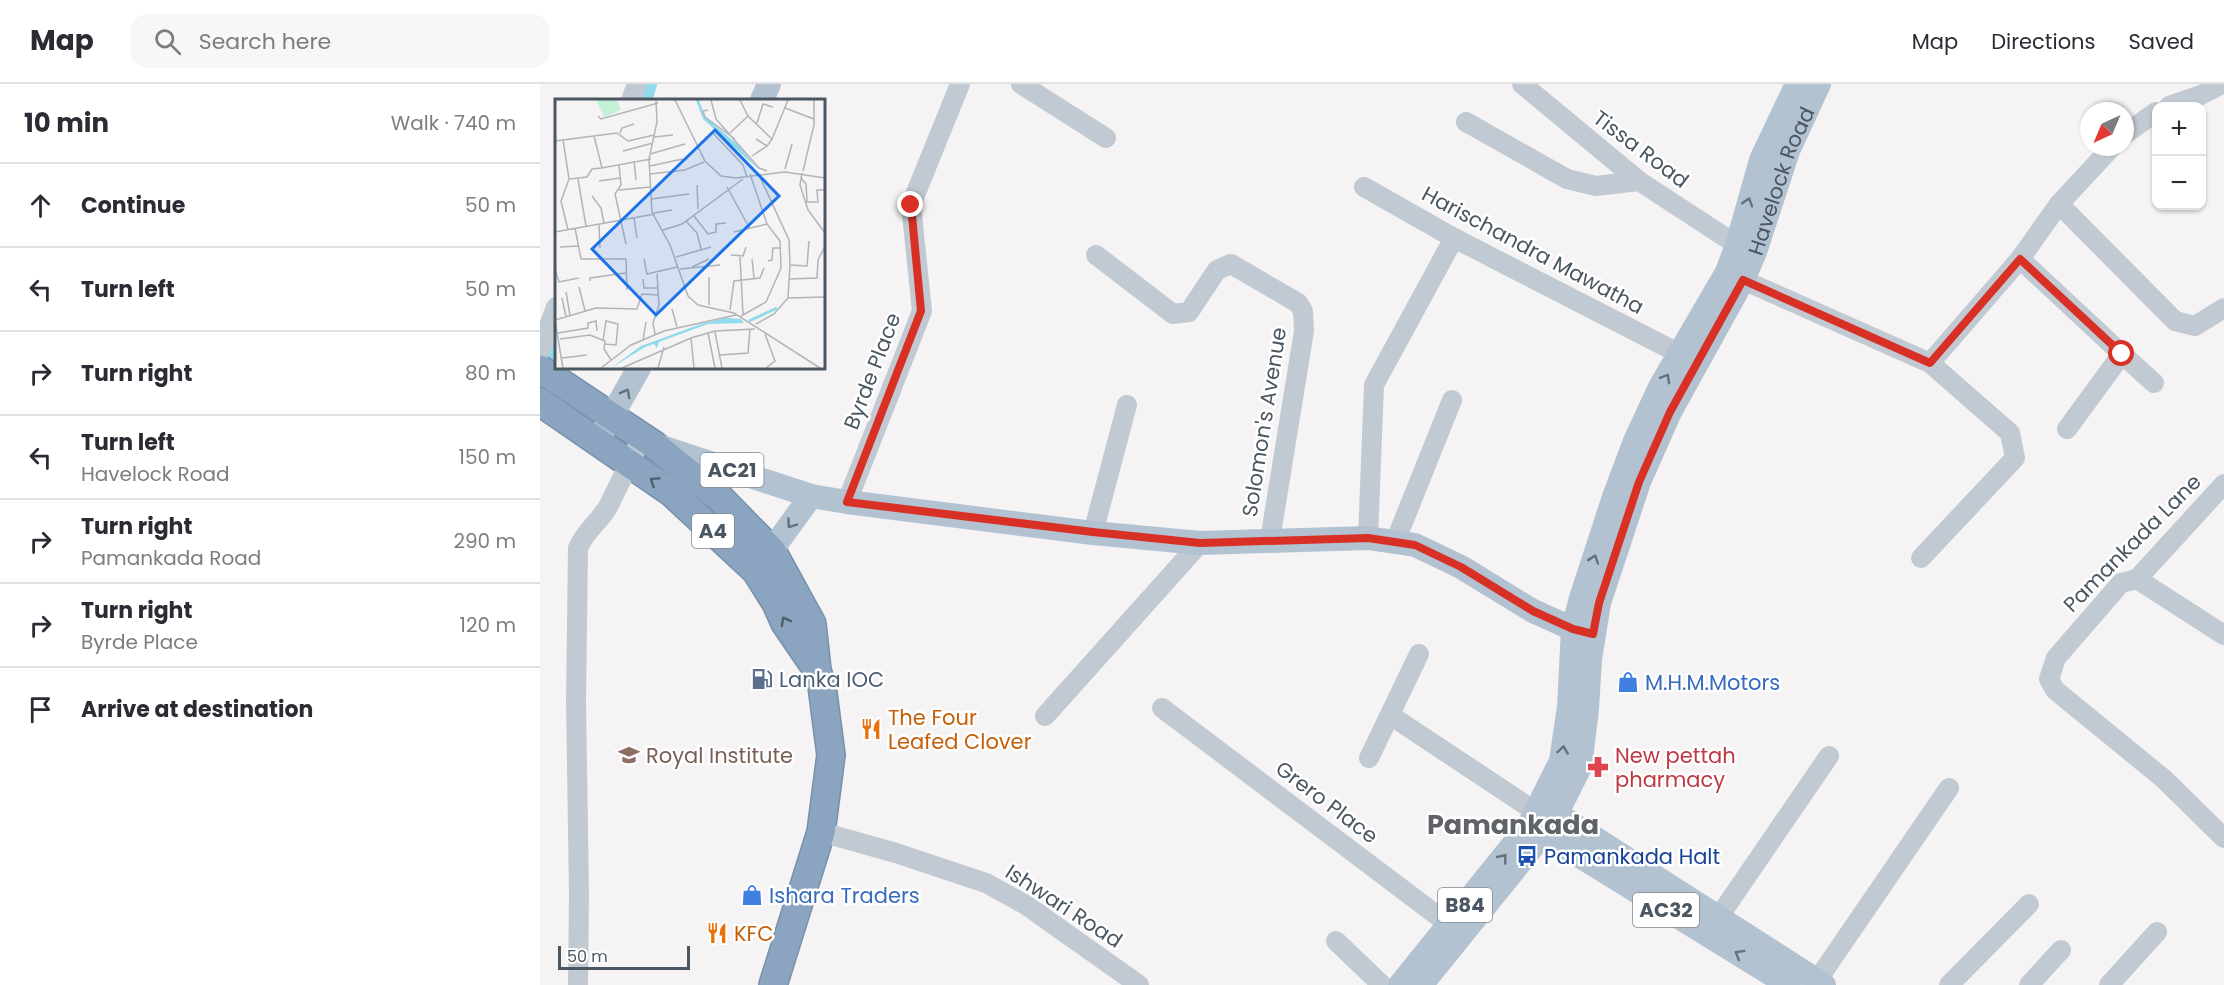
<!DOCTYPE html>
<html lang="en">
<head>
<meta charset="utf-8">
<style>
  body { margin:0; font-family:Poppins,sans-serif; background:#f7f7f7; color:#2b2b33 }
  .controls { position:absolute; right:18px; top:18px; display:grid; overflow:hidden; border-radius:12px; box-shadow:0 2px 4px #0004 }
  .controls button { width:54px; height:54px; display:grid; place-items:center; padding:0; border:0; border-bottom:2px solid #e1e1e2; background:#fff; color:#2b2b33; font:30px sans-serif }
  .compass { position:absolute; left:1540px; top:18px; width:54px; height:54px; border-radius:50%; background:#fff; box-shadow:0 2px 4px #0004; rotate:224deg }
  .scale { position:absolute; left:18px; bottom:15px; width:132px; box-sizing:border-box; padding-left:6px; border:3px solid #4a5661; border-top:0; font-size:16px; line-height:21px; white-space:nowrap; color:#4a5661; -webkit-text-stroke:4px #fff; paint-order:stroke }
  .stop { position:absolute; width:18px; height:18px; margin:-14px; border:4px solid #d93025; border-radius:50%; background:#fff }
  .stop.end { background:#d93025; border-color:#fff; box-shadow:0 2px 6px #0008 }
  .list { margin:0; padding:0; list-style:none }
  h2 { display:flex; justify-content:space-between; align-items:center; height:78px; margin:0; padding:0 24px; font-size:26px }
  h2 small { font-size:20px; font-weight:400; color:#7c7c81 }
  .list li { display:grid; grid-template-columns:39px 1fr auto; gap:18px; align-items:center; box-sizing:border-box; height:84px; padding:0 24px; border-top:2px solid #e1e1e2 }
  .list b { display:block; font-size:22px; white-space:nowrap }
  .list p { margin:0; font-size:20px; white-space:nowrap; color:#7c7c81 }
  .list em { font-size:20px; font-style:normal; color:#7c7c81 }
  .icon { flex:none; width:33px; height:33px; fill:none; stroke:currentColor; stroke-width:2; stroke-linecap:round; stroke-linejoin:round }
  .map { position:relative; flex:none; width:1684px; height:901px; overflow:hidden }
  header { display:flex; align-items:center; gap:36px; box-sizing:border-box; height:84px; padding:0 30px; background:#fff; border-bottom:2px solid #e1e1e2 }
  header strong { font-size:28px }
  nav { display:flex; gap:33px; margin-inline-start:auto; font-size:21px }
  .search { width:420px; height:54px; background:#f7f7f7; display:flex; align-items:center; gap:15px; box-sizing:border-box; padding:0 21px; border-radius:18px; color:#7c7c81; font-size:22px }
  main { display:flex }
  aside { flex:1; background:#fff }
  .map>svg:first-child { display:block }
  .lines { fill:none; stroke-linecap:round; stroke-linejoin:round }
  .canal { stroke:#90daee; stroke-width:18 }
  .highway-casing { stroke:#7690ad; stroke-width:30 }
  .minor { stroke:#c1cad2; stroke-width:20 }
  .major { stroke:#b3c2d1; stroke-width:24 }
  .highway { stroke:#8ba5c1; stroke-width:27 }
  .oneway { stroke:#64717d }
  .oneway2 { stroke:#505e6b }
  .route { stroke:#d93025; stroke-width:8 }
  .labels { text-anchor:middle; dominant-baseline:central; stroke-width:5; stroke-linejoin:round; paint-order:stroke }
  .shield { fill:#fff; stroke:#808990; stroke-width:1.5 }
  .shield-label { font-size:20px; font-weight:bold; fill:#4a5661 }
  .street-label { font-size:21px; fill:#4a5661; stroke:#fff }
  .service-label { font-size:21px; fill:#4e5e75; stroke:#fff; text-anchor:start }
  .shop-label { font-size:21px; fill:#366cbe; stroke:#fff; text-anchor:start }
  .food-label { font-size:21px; fill:#c56008; stroke:#fff; text-anchor:start }
  .education-label { font-size:21px; fill:#785e54; stroke:#fff; text-anchor:start }
  .health-label { font-size:21px; fill:#be3a42; stroke:#fff; text-anchor:start }
  .transit-label { font-size:21px; fill:#164399; stroke:#fff; text-anchor:start }
  .district-label { font-size:27px; font-weight:bold; fill:#5f6368; stroke:#fff }
  .inset-river { fill:none; stroke:#90daee; stroke-width:3 }
  .inset-road { fill:none; stroke:#b1b4b9; stroke-width:1.5 }
  .view { fill:#1a73e8; fill-opacity:0.15; stroke:#1a73e8; stroke-width:3 }
  .inset-edge { fill:none; stroke:#4a5661; stroke-width:3 }
</style>
</head>
<body>
<header>
<strong>Map</strong>
<div class="search"><svg class="icon" aria-label="search" viewBox="0 0 24 24"><circle cx="10" cy="10" r="6"/><path d="M15 15l6 6"/></svg>Search here</div>
<nav><a>Map</a><a>Directions</a><a>Saved</a></nav>
</header>
<main>
<aside>
<h2>10 min<small>Walk · 740 m</small></h2>
<ul class="list">
<li><svg class="icon" aria-label="ahead" viewBox="0 0 24 24"><path d="M12 20V5M6 11l6-6 6 6"/></svg><div><b>Continue</b></div><em>50 m</em></li>
<li><svg class="icon" aria-label="left" viewBox="0 0 24 24"><path d="M17 20v-9H6M10 6l-5 5 5 5"/></svg><div><b>Turn left</b></div><em>50 m</em></li>
<li><svg class="icon" aria-label="right" viewBox="0 0 24 24"><path d="M7 20v-9h11M14 6l5 5-5 5"/></svg><div><b>Turn right</b></div><em>80 m</em></li>
<li><svg class="icon" aria-label="left" viewBox="0 0 24 24"><path d="M17 20v-9H6M10 6l-5 5 5 5"/></svg><div><b>Turn left</b><p>Havelock Road</p></div><em>150 m</em></li>
<li><svg class="icon" aria-label="right" viewBox="0 0 24 24"><path d="M7 20v-9h11M14 6l5 5-5 5"/></svg><div><b>Turn right</b><p>Pamankada Road</p></div><em>290 m</em></li>
<li><svg class="icon" aria-label="right" viewBox="0 0 24 24"><path d="M7 20v-9h11M14 6l5 5-5 5"/></svg><div><b>Turn right</b><p>Byrde Place</p></div><em>120 m</em></li>
<li><svg class="icon" aria-label="arrive" viewBox="0 0 24 24"><path d="M6 21V4h12l-3 4 3 4H6"/></svg><div><b>Arrive at destination</b></div></li>
</ul>
</aside>
<div class="map">
<svg width="1684" height="901" viewBox="0 0 1684 901">
  <rect width="100%" height="100%" fill="#f5f3f3"/>
  <g class="lines">
    <g class="canal">
      <path d="M103,16L108,0"/>
      <path d="M0,308L5,287L16,258"/>
    </g>
    <defs>
      <g id="highway">
        <path d="M0,285L113,360L182,416L232,467L272,540L277,586L282,602L291,671L281,748L233,901"/>
        <path d="M0,318L132,409L216,487L236,519L245,539L275,583"/>
      </g>
    </defs>
    <use href="#highway" class="highway-casing"/>
    <g class="minor">
      <path d="M481,0L566,54"/>
      <path d="M982,0L1099,97L1197,161"/>
      <path d="M91,16L97,0"/>
      <path d="M1629,22L1661,11L1682,0"/>
      <path d="M926,38L1027,95L1056,102L1099,97"/>
      <path d="M1585,50L1616,28"/>
      <path d="M824,103L914,154L1140,270"/>
      <path d="M1519,120L1635,237L1655,242L1684,224"/>
      <path d="M556,171L633,230L649,228L677,186L691,180L758,219L763,227L764,247L730,456"/>
      <path d="M1480,175L1582,270L1527,345"/>
      <path d="M1203,196L1390,279L1470,349L1475,374L1381,474"/>
      <path d="M0,267L16,223"/>
      <path d="M1582,270L1614,299"/>
      <path d="M1390,279L1480,175L1519,120L1572,63"/>
      <path d="M1684,400L1597,495L1581,499L1516,574L1509,595L1515,606L1624,695L1684,754"/>
      <path d="M307,418L382,227L371,121L420,0"/>
      <path d="M553,449L587,321"/>
      <path d="M828,454L834,301L914,154"/>
      <path d="M855,458L912,316"/>
      <path d="M1597,495L1684,551"/>
      <path d="M622,624L919,848"/>
      <path d="M850,631L996,728"/>
      <path d="M505,632L660,459"/>
      <path d="M829,674L879,570"/>
      <path d="M281,748L356,769L446,799L486,821L599,901"/>
      <path d="M1178,834L1289,672"/>
      <path d="M796,857L842,901"/>
      <path d="M38,901L39,811L36,617L38,464C45,447 59,438 68,423L102,353"/>
      <path d="M1274,901L1409,704"/>
      <path d="M1409,901L1489,820"/>
      <path d="M1489,901L1521,866"/>
      <path d="M1569,901L1617,848"/>
    </g>
    <g class="major">
      <path d="M222,16L229,0"/>
      <path d="M62,349L99,284"/>
      <path d="M118,362L271,412L307,418L553,449L660,459L828,454L875,461L921,483L993,527L1033,545L1046,548"/>
      <path d="M221,481L271,412"/>
      <path d="M1003,721L1284,901"/>
      <path d="M991,742L1249,901"/>
      <path d="M860,901L989,741L1021,677L1029,623L1033,545L1041,514L1074,413L1095,357L1120,303L1187,188L1197,161L1221,76L1257,0"/>
      <path id="s1" d="M881,901L1003,750L1017,729L1040,683L1047,625L1050,575L1059,519L1099,398L1130,328L1203,196L1215,168L1248,67L1279,0"/>
    </g>
    <use href="#highway" class="highway"/>
  </g>
  <defs><path id="oneway-chevron" d="M-2-3.5L2.5 0L-2 3.5" fill="none" stroke-width="1.6" stroke-linecap="round" stroke-linejoin="round" transform="scale(1.5)"/></defs>
  <g class="oneway">
    <use href="#oneway-chevron" transform="translate(1208 118) rotate(-73)"/>
    <use href="#oneway-chevron" transform="translate(1126 294) rotate(-60)"/>
    <use href="#oneway-chevron" transform="translate(86 309) rotate(-62)"/>
    <use href="#oneway-chevron" transform="translate(251 440) rotate(125)"/>
    <use href="#oneway-chevron" transform="translate(1054 475) rotate(-71)"/>
    <use href="#oneway-chevron" transform="translate(1023 666) rotate(-82)"/>
    <use href="#oneway-chevron" transform="translate(963 774) rotate(-51)"/>
    <use href="#oneway-chevron" transform="translate(1199 870) rotate(-149)"/>
  </g>
  <g class="oneway2">
    <use href="#oneway-chevron" transform="translate(114 397) rotate(-146)"/>
    <use href="#oneway-chevron" transform="translate(245 537) rotate(-119)"/>
  </g>
  <g class="lines">
    <path class="route" d="M371,121L381,227L307,418L553,448L660,459L828,454L875,461L921,483L993,527L1033,545L1053,550L1059,519L1099,398L1130,328L1203,196L1390,279L1480,175L1582,270"/>
  </g>
  <defs>
    <symbol id="fuel-bare" viewBox="-9 -9 18 18"><path d="M-5.5-6h7V0h2V4h1.3V-2.5L3-4.5l.8-.8L6-3V5H2.5V1h-1V6h-7ZM-4.2-4.7v3.2H.2V-4.7Z" fill="#5c6f8a" stroke="#fff" stroke-width="2.5" paint-order="stroke"/></symbol>
    <symbol id="shop-bare" viewBox="-9 -9 18 18"><path d="M-5-2.5h2.3a2.7 3.5 0 0 1 5.4 0H5L5.5 6h-11ZM-1.5-2.5h3a1.5 2.3 0 0 0-3 0Z" fill="#3f7fe0" stroke="#fff" stroke-width="2.5" paint-order="stroke"/></symbol>
    <symbol id="restaurant-bare" viewBox="-9 -9 18 18"><path d="M-5-6h1v4h1v-4h1v4h1v-4h1v5L-1.5 .5V6h-2V.5L-5-1ZM5-6V6H3V1.5H1.5Q1.5-4 5-6Z" fill="#e8710a" stroke="#fff" stroke-width="2.5" paint-order="stroke"/></symbol>
    <symbol id="school-bare" viewBox="-9 -9 18 18"><path d="M0-5L7-2L0 1L-7-2ZM-4 1L0 2.5L4 1V4Q0 6-4 4Z" fill="#8d6e63" stroke="#fff" stroke-width="2.5" paint-order="stroke"/></symbol>
    <symbol id="pharmacy-bare" viewBox="-9 -9 18 18"><path d="M-2-6h4v4h4v4h-4v4h-4v-4h-4v-4h4Z" fill="#e0444e" stroke="#fff" stroke-width="2.5" paint-order="stroke"/></symbol>
    <symbol id="bus-bare" viewBox="-9 -9 18 18"><path d="M-5-6H5V4H4V6H2V4H-2V6H-4V4H-5ZM-3.5-4V0h7V-4ZM-3.5 1.2v1.5H-2V1.2ZM2 1.2v1.5H3.5V1.2Z" fill="#1a4fb4" stroke="#fff" stroke-width="2.5" paint-order="stroke"/></symbol>
  </defs>
  <g fill-rule="evenodd">
    <use href="#fuel-bare" x="207" y="580" width="30" height="30"/>
    <use href="#shop-bare" x="1073" y="583" width="30" height="30"/>
    <use href="#restaurant-bare" x="316" y="630" width="30" height="30"/>
    <use href="#school-bare" x="74" y="656" width="30" height="30"/>
    <use href="#pharmacy-bare" x="1043" y="668" width="30" height="30"/>
    <use href="#bus-bare" x="972" y="757" width="30" height="30"/>
    <use href="#shop-bare" x="197" y="796" width="30" height="30"/>
    <use href="#restaurant-bare" x="162" y="834" width="30" height="30"/>
  </g>
  <g class="labels">
    <g class="shield">
      <rect x="160.5" y="369" width="63" height="34" rx="4.5"/>
      <rect x="152" y="430" width="42" height="34" rx="4.5"/>
      <rect x="898" y="804" width="54" height="34" rx="4.5"/>
      <rect x="1093" y="809" width="66" height="34" rx="4.5"/>
    </g>
    <g class="shield-label">
      <text x="192" y="386">AC21</text>
      <text x="173" y="447">A4</text>
      <text x="925" y="821">B84</text>
      <text x="1126" y="826">AC32</text>
    </g>
    <g class="street-label">
      <text transform="translate(1101 65) rotate(37)">Tissa Road</text>
      <text stroke="none"><textPath href="#s1" startOffset="897">Havelock Road</textPath></text>
      <text transform="translate(993 166) rotate(28)">Harischandra Mawatha</text>
      <text transform="translate(332 287) rotate(-69)">Byrde Place</text>
      <text transform="translate(724 338) rotate(-81)">Solomon's Avenue</text>
      <text transform="translate(1592 459) rotate(-45)">Pamankada Lane</text>
      <text transform="translate(787 718) rotate(37)">Grero Place</text>
      <text transform="translate(524 822) rotate(33)">Ishwari Road</text>
    </g>
    <g class="service-label">
      <text x="239" y="595">Lanka IOC</text>
    </g>
    <g class="shop-label">
      <text x="1105" y="598">M.H.M.Motors</text>
      <text x="229" y="811">Ishara Traders</text>
    </g>
    <g class="food-label">
      <text x="348" y="633">The Four<tspan x="348" dy="24">Leafed Clover</tspan></text>
      <text x="194" y="849">KFC</text>
    </g>
    <g class="education-label">
      <text x="106" y="671">Royal Institute</text>
    </g>
    <g class="health-label">
      <text x="1075" y="671">New pettah<tspan x="1075" dy="24">pharmacy</tspan></text>
    </g>
    <g class="transit-label">
      <text x="1004" y="772">Pamankada Halt</text>
    </g>
    <g class="district-label">
      <text x="973" y="740">Pamankada</text>
    </g>
  </g>
  <g transform="translate(15 15)">
    <rect width="270" height="270" fill="#f5f3f3"/>
    <path d="M41,1H62L66,11L49,18Z" fill="#c3f1d5"/>
    <path d="M141,1H144L150,18L182,45L203,70L148,20ZM171,219L186,220L189,224L153,225L104,243L102,249L99,245L90,248L56,269L86,247L146,225Z" fill="#90daee"/>
    <path class="inset-river" d="M194,222L222,209"/>
    <path class="inset-road" d="M101,1L102,23L94,60L97,113L115,146L133,197L143,206L179,214L265,269M120,1L150,62L166,77L181,79L230,73L270,79M156,1L161,20L204,69L212,72M185,1L193,17L217,40L212,47M230,9L259,20M153,11L148,12L150,18L180,40M43,17L46,20L103,4M202,24L208,5L218,8M157,33L188,66L192,78M65,34L67,29L79,25M175,34L193,17M39,37L47,69L96,60M99,38L118,36M217,40L233,1M8,41L14,80L6,102L13,131M0,42L62,34L73,42L99,36M68,52L98,44M95,55L130,45M197,57L212,47L201,40M79,62L81,81M64,66L66,86L60,95L71,145M95,67L128,60M230,70L237,45M248,72L259,26V1M247,74L245,86L253,111L270,134M95,75L130,71L149,63M246,79L251,85L252,102M15,80L32,78L37,70L47,69M23,80L31,127M44,82L66,79M142,86L143,110M172,88L195,130M64,91L95,88M37,97L46,109L49,124M96,100L134,95M251,103H263L262,91H270M99,114L117,111M139,117L153,135L161,133V125L171,124M79,119L82,139M131,122L142,134L146,150M44,126L45,149M20,129L26,160H71L72,191M108,131L127,125L188,80M0,133L100,115M179,133L212,125M5,148L23,147M176,156L188,157L191,148M121,158L156,148M185,158L188,215M89,160L92,175L122,168M197,160L199,179M213,162L217,161L218,149H225M235,166L252,167L254,142M137,168L154,160M0,170L4,183L24,179M125,170L165,166M154,178V206M88,180L89,189H103M234,180L262,179L263,161L270,147M35,182V179L71,174M24,188L30,212M11,193L15,216M7,199L11,218M233,199L270,198M117,210L122,228M175,211L179,182L205,179L209,169M186,217L211,203L226,169L225,142L212,125L195,75M0,221L41,209L82,210L87,195L104,196M0,222L8,269M201,225L219,215L233,199L235,166L234,141L205,78M160,233L167,269M3,234L33,229V224L41,222L42,232M153,234L160,269M100,235L98,224L104,206L102,175M210,235L220,262L211,269M136,239L139,269M5,240L35,236L50,242L49,250L56,261M88,241L91,223M48,242L51,222L63,225L61,246L49,245M165,256L193,254L195,230M7,259L32,256M46,269L76,246L109,232L181,216M67,269L136,239L160,232L200,230M103,269L109,248"/>
    <path class="view" d="M160,31L224,97L101,216L37,150Z"/>
    <rect width="270" height="270" class="inset-edge"/>
  </g>
</svg>
<div class="controls">
<button>+</button>
<button>−</button>
</div>
<svg class="compass" viewBox="-18 -18 36 36"><path d="M0-13l5 13h-10z" fill="#e53935"/><path d="M0 13l5-13h-10z" fill="#7c7c81"/></svg>
<div class="scale">50 m</div>
<div class="stop" style="left:1582px;top:270px"></div>
<div class="stop end" style="left:371px;top:121px"></div>
</div>
</main>
</body>
</html>
